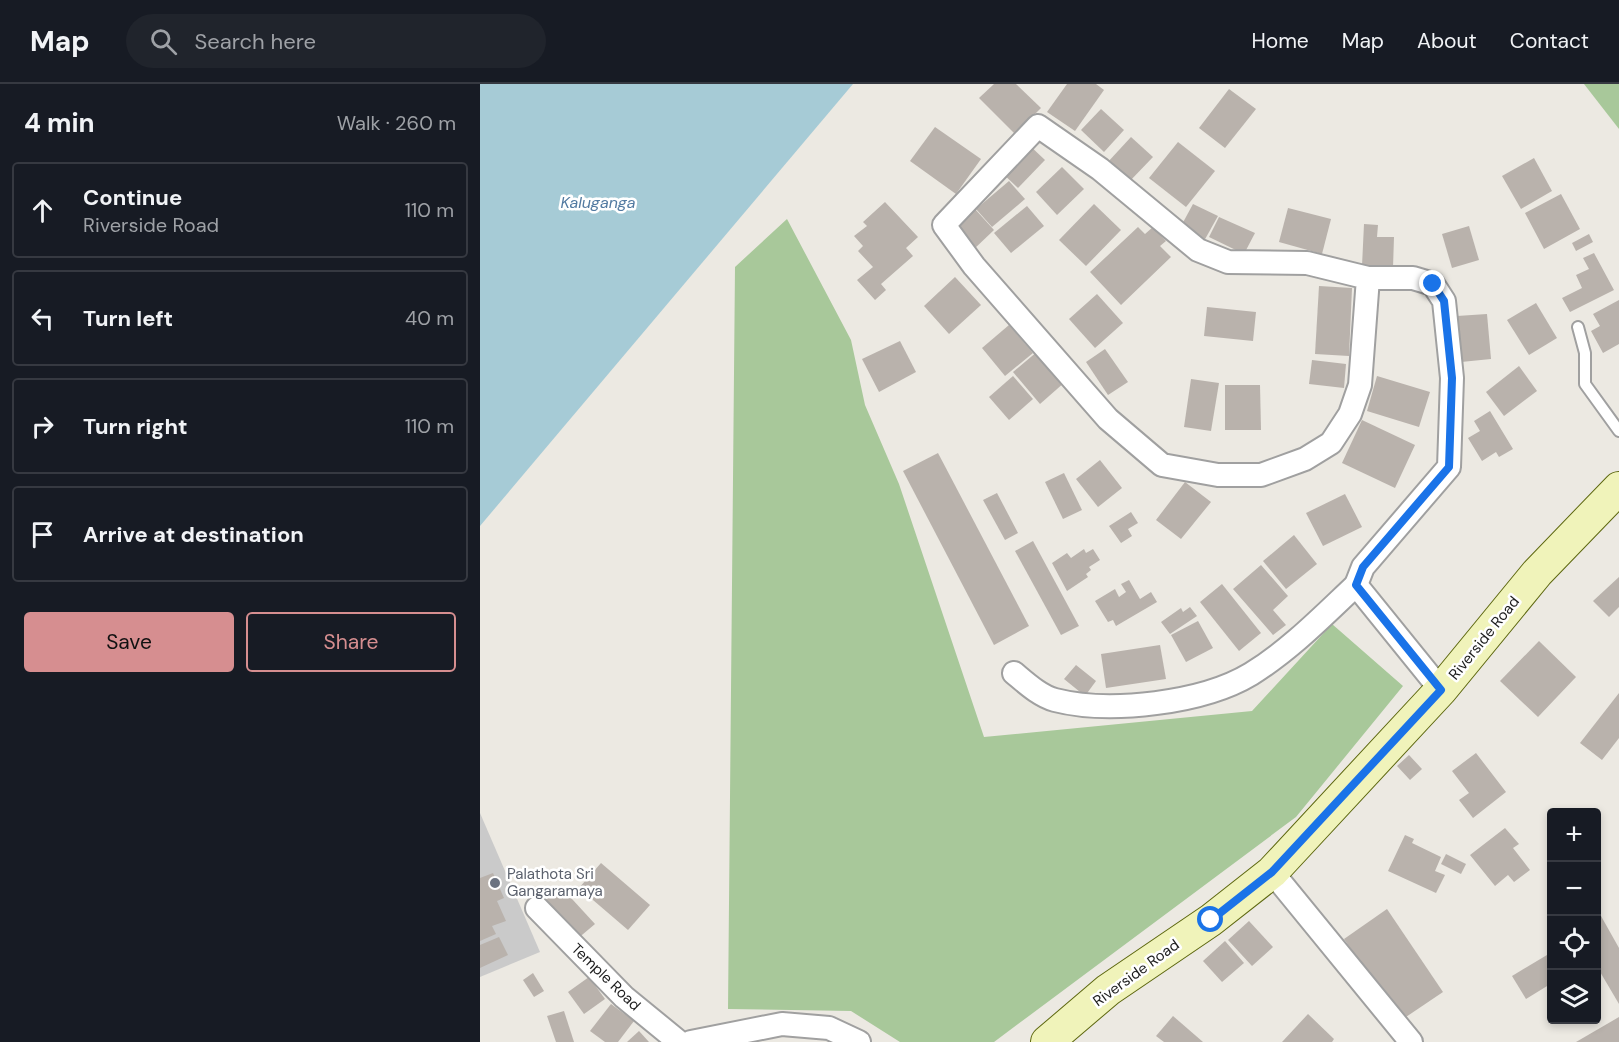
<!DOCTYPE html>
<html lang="en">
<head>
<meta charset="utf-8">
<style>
  body { margin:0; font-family:"DM Sans",sans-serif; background:#20242c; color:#f1f3f6 }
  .controls { position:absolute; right:18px; bottom:18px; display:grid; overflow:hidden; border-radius:6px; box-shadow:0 3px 9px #0003 }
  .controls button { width:54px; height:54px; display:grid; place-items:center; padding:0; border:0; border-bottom:2px solid #363941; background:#171b24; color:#f1f3f6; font:30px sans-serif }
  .stop { position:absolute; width:18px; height:18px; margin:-14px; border:4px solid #1a73e8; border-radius:50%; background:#fff }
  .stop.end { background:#1a73e8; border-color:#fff; box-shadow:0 2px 6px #0008 }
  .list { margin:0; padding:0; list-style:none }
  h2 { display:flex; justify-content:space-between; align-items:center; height:78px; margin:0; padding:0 24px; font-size:26px }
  h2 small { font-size:20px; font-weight:400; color:#9ea1a6 }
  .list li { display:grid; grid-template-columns:39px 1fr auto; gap:18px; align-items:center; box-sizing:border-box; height:96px; margin:0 12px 12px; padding:0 12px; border:2px solid #363941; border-radius:6px }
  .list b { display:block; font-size:22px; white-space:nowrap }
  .list p { margin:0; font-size:20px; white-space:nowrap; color:#9ea1a6 }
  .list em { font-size:20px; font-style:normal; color:#9ea1a6 }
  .actions { display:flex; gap:12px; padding:18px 24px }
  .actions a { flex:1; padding:14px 0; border:2px solid #d68e90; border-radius:6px; text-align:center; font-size:21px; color:#d68e90 }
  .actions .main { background:#d68e90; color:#111 }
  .icon { flex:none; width:33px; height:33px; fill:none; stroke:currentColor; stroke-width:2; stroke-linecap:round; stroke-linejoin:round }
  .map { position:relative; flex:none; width:1139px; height:958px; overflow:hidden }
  header { display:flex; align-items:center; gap:36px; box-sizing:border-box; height:84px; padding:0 30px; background:#171b24; border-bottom:2px solid #363941 }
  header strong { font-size:28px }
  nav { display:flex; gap:33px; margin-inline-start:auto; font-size:21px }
  .search { width:420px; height:54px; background:#20242c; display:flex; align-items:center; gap:15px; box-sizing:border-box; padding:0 21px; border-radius:33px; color:#9ea1a6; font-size:22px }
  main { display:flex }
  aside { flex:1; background:#171b24 }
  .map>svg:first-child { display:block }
  .religious { fill:#cacaca }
  .forest { fill:#a8c89a }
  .water { fill:#a6cbd6 }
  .building { fill:#b9b2ac }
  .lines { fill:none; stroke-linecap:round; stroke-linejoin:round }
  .lane-casing { stroke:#a0a0a0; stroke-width:14 }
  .street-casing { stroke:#a0a0a0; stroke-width:26 }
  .secondary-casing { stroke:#5d670f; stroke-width:34 }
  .lane { stroke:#fff; stroke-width:10 }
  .street { stroke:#fff; stroke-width:22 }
  .secondary { stroke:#f0f3ba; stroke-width:32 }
  .route { stroke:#1a73e8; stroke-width:8 }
  .worship-dot { fill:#6b7280; stroke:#fff; stroke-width:2 }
  .labels { text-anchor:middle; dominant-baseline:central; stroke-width:5; stroke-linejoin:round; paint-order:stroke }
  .street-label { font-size:15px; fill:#1c1c1c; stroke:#fff }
  .worship-label { font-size:15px; fill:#5b616d; stroke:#fff; text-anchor:start }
  .water-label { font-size:16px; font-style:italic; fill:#527aa1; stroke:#fff }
</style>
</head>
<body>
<header>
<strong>Map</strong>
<div class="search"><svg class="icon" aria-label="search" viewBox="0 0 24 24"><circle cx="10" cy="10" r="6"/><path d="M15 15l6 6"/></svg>Search here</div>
<nav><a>Home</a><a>Map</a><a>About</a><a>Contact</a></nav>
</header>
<main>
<aside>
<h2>4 min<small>Walk · 260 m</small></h2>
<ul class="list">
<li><svg class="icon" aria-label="ahead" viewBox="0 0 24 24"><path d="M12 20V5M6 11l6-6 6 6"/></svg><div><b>Continue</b><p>Riverside Road</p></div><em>110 m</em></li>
<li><svg class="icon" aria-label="left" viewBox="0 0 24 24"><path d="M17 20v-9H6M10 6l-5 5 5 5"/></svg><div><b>Turn left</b></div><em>40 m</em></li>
<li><svg class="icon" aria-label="right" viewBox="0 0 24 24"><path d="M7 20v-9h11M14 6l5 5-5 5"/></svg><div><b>Turn right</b></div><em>110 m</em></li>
<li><svg class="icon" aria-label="arrive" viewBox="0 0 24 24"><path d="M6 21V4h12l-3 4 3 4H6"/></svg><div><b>Arrive at destination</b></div></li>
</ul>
<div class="actions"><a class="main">Save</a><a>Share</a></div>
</aside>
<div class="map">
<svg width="1139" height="958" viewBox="0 0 1139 958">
  <rect width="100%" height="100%" fill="#ece9e2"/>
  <path class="religious" d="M0,729L60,868L0,893Z"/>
  <g class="forest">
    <path d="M1104,0H1139V45Z"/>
    <path d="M307,135L371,256L385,321L419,400L504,653L772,627L852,540L923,602L816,733L514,958H420L371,927L248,925L255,183Z"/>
  </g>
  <path class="water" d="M0,0H373L0,442Z"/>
  <g class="building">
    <path d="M514,0H536L561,24L535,50L499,14Z"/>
    <path d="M587,0H616L624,6L595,47L567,28Z"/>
    <path d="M749,5L776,25L745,64L719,44Z"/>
    <path d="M621,25L644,46L624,68L601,46Z"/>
    <path d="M455,43L501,75L476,110L430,77Z"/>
    <path d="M651,53L673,73L648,99L627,79Z"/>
    <path d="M698,58L735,87L706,123L669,94Z"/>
    <path d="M547,59L565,76L538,104L520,87Z"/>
    <path d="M1054,74L1072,107L1041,125L1022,92Z"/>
    <path d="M582,83L604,105L577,131L556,108Z"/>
    <path d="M529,97L545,115L512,143L496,125Z"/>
    <path d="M1081,110L1100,145L1064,165L1045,129Z"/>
    <path d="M405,118L438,153L426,164L433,172L401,200L406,206L395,216L377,196L393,183L378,167L383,162L374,152L387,142L383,138Z"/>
    <path d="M614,120L641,146L606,182L579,156Z"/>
    <path d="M713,120L738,132L724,157L700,144Z"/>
    <path d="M547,122L564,142L531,169L514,149Z"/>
    <path d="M494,124L514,146L493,166L473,143Z"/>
    <path d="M808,124L851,135L842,170L799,158Z"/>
    <path d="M739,133L775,149L764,170L729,153Z"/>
    <path d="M884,140L898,141L897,153H914L913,184L882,182Z"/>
    <path d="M989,142L999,176L972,184L962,150Z"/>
    <path d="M658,143L665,150L673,143L686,157L680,162L691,173L641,221L610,188Z"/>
    <path d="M1109,150L1113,158L1096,167L1092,159Z"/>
    <path d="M1114,169L1134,206L1090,228L1082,214L1102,204L1096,191L1109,185L1103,174Z"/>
    <path d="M475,193L501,221L469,250L444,222Z"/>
    <path d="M839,202L872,204L869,272L835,270Z"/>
    <path d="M617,210L643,239L615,264L589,235Z"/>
    <path d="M1139,216V260L1123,269L1111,247L1120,242L1113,230Z"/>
    <path d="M1056,219L1077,254L1049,271L1027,236Z"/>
    <path d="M727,223L776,228L773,257L724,252Z"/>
    <path d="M1007,230L1011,275L981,278L977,232Z"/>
    <path d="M529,241L553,269L525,292L502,264Z"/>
    <path d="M420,257L436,288L399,308L382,275Z"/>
    <path d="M625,265L648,298L628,311L606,278Z"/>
    <path d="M558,267L585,298L560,320L533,288Z"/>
    <path d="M832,276L866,280L864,304L829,300Z"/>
    <path d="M1039,282L1057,307L1024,332L1006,308Z"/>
    <path d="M533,292L553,315L529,336L509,313Z"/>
    <path d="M897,292L950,308L939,343L887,327Z"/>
    <path d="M711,295L739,299L731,347L704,343Z"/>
    <path d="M745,301H780L781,346H745Z"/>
    <path d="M1010,327L1033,365L1019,373L1016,368L1002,377L988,354L1000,347L994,337Z"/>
    <path d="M882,336L935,361L915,404L862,379Z"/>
    <path d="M458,369L549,542L514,561L423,387Z"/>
    <path d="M620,376L642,404L618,423L596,395Z"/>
    <path d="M584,389L602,426L583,435L565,398Z"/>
    <path d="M705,398L731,418L701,455L676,436Z"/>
    <path d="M517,409L538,449L525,456L503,416Z"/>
    <path d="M865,410L882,443L843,462L826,429Z"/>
    <path d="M651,428L658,439L648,445L652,452L641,459L629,442Z"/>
    <path d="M814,451L837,480L806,505L783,477Z"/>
    <path d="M553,457L599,542L581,551L535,467Z"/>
    <path d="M604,465L606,469L613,465L620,476L609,483L611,486L606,490L608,493L587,507L572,479L587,469L591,474Z"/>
    <path d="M781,481L808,512L793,526L806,541L793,551L753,505Z"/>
    <path d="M1139,493V523L1129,533L1113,517Z"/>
    <path d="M649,496L660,515L671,508L677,518L636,542L633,536L628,538L615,517L635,505L639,513L646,508L641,500Z"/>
    <path d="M742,500L781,549L759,567L720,518Z"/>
    <path d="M710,523L717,532L690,550L681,538L701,524L703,528Z"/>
    <path d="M718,537L733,564L706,578L691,551Z"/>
    <path d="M1059,557L1096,593L1058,633L1020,597Z"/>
    <path d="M680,561L686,595L626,604L621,570Z"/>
    <path d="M596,581L616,597L605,612L584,595Z"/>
    <path d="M1139,609V654L1122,676L1100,659Z"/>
    <path d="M996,669L1026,708L993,734L979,716L989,709L972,687Z"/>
    <path d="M929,671L942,685L930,696L917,682Z"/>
    <path d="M1025,744L1039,760L1033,764L1050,786L1034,798L1028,791L1015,802L990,771Z"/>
    <path d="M925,751L934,755L932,759L961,773L955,787L965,791L956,809L908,787Z"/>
    <path d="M966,770L986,780L981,790L961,780Z"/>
    <path d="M121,779L170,821L148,846L99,804Z"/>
    <path d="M13,789L24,814L17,817L26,837L12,842L16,850L0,857V794Z"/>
    <path d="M81,803L115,840L96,856L62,819Z"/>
    <path d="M907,825L963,908L920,937L864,855Z"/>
    <path d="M1121,832L1139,864V920L1116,881V835Z"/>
    <path d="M769,837L793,863L772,882L748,856Z"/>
    <path d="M19,853L28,871L0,884V861Z"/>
    <path d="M745,857L764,879L742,898L723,877Z"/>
    <path d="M1072,868V899L1046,915L1032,892Z"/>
    <path d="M53,889L64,907L54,913L43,896Z"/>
    <path d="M109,893L125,915L104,930L88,908Z"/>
    <path d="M131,920L154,937L138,958H125L110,947Z"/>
    <path d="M84,927L94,958H76L67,932Z"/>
    <path d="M828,930L854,955L852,958H802Z"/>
    <path d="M693,932L723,958H684L676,952Z"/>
    <path d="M1139,933V958H1096Z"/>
    <path d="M159,947L169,958H147Z"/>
  </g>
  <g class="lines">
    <defs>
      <path id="lane" d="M1098,243L1105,269V300L1139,347"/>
      <g id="street">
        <path d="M888,194L880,301L870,330L851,359L825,375L781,391H738L682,381L628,335L494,182L464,141L558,42L620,85L718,166L748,178L827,179L888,194H933L953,200L964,217L972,294L969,383L883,483L876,501L961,606"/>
        <path d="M534,589C546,599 560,612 575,616C630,630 723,619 771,590C810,566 843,532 876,501"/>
        <path d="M792,788L931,958"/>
        <path d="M57,824L144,913L199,958"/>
        <path d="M211,958L302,940L349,944L379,958"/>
      </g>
      <path id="secondary" d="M567,958L628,906L731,836L792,788L961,606L1057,489L1139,404"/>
    </defs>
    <use href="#lane" class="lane-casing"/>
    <use href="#street" class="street-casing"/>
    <use href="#secondary" class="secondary-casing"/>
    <use href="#lane" class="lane"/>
    <use href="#street" class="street"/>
    <use href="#secondary" class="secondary"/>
  </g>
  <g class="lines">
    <path class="route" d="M731,836L792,788L961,606L876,501L883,483L969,383L972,294L964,217L953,200"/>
  </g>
  <circle class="worship-dot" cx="15" cy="799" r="6"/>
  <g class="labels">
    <g class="street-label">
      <text transform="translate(1004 554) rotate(-51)">Riverside Road</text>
      <text transform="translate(656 889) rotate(-36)">Riverside Road</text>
      <text transform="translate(126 893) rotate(44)">Temple Road</text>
    </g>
    <g class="worship-label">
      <text x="27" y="790">Palathota Sri<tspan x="27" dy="17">Gangaramaya</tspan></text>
    </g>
    <g class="water-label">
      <text x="118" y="118">Kaluganga</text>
    </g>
  </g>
</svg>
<div class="controls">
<button>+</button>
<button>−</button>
<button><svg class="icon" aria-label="locate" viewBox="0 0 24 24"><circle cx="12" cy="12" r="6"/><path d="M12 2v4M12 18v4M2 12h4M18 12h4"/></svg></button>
<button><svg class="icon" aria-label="layers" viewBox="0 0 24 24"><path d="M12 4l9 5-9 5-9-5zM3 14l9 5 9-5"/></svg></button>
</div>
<div class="stop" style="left:731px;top:836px"></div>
<div class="stop end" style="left:953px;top:200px"></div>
</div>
</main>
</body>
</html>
